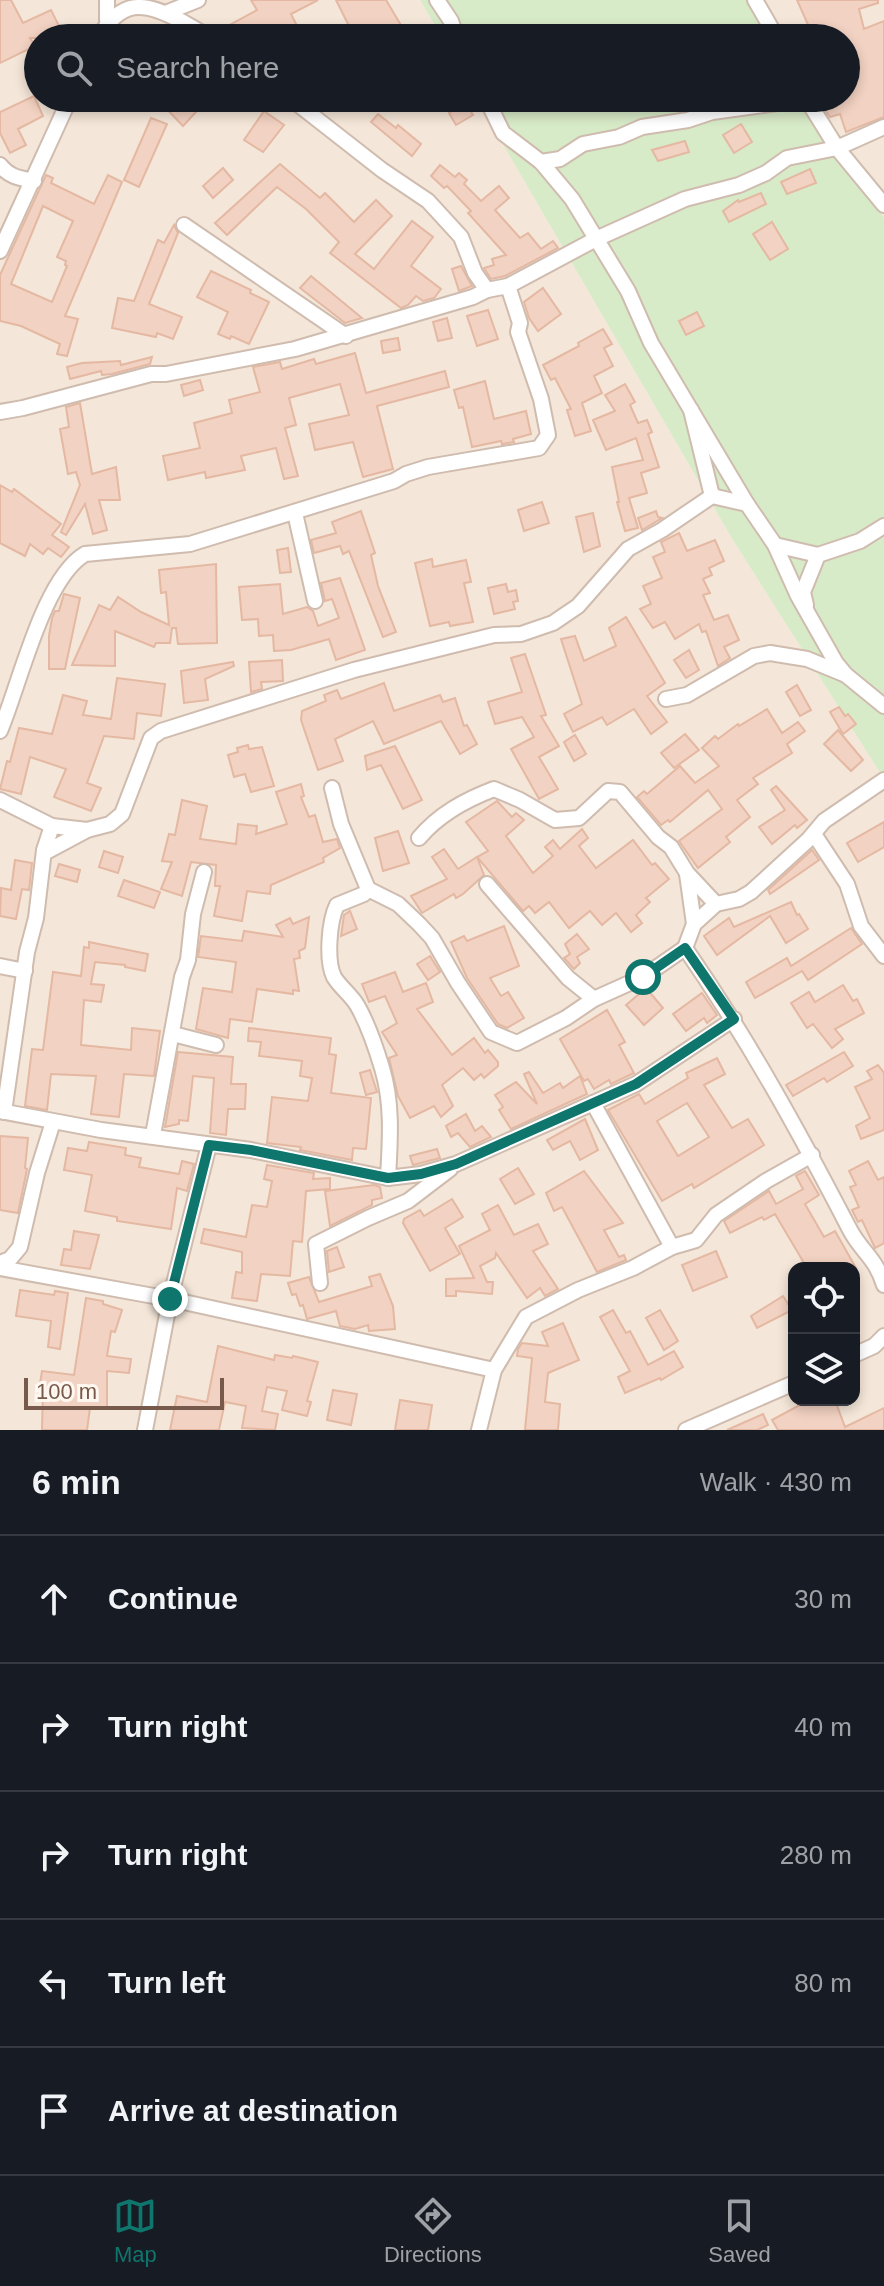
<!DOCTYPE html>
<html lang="en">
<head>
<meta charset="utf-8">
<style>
  body { margin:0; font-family:Helvetica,sans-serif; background:#20242c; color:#f1f3f6 }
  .controls { position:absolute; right:24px; bottom:24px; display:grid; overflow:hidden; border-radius:16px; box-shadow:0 4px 12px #0003 }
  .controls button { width:72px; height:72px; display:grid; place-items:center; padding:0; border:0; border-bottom:2px solid #363941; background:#171b24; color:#f1f3f6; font:40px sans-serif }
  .scale { position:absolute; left:24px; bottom:20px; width:200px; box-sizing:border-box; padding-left:8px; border:4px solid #785a4d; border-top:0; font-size:22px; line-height:28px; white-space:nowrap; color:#785a4d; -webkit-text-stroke:6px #fff8f1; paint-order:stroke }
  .stop { position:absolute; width:24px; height:24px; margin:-18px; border:6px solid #0f766e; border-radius:50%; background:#fff }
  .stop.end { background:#0f766e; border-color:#fff; box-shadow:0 2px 8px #0008 }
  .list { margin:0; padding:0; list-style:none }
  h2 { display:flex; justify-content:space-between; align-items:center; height:104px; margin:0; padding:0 32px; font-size:34px }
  h2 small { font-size:26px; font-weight:400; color:#9ea1a6 }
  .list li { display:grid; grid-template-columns:52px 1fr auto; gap:24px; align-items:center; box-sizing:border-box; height:128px; padding:0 32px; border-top:2px solid #363941 }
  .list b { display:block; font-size:30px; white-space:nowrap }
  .list em { font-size:26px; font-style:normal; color:#9ea1a6 }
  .icon { flex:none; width:44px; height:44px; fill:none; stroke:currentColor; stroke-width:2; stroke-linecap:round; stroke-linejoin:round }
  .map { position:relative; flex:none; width:884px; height:1430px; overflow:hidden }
  .search { position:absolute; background:#171b24; box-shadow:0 4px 12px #0003; left:24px; right:24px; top:24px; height:88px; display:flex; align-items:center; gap:20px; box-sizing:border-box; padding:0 28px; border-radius:44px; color:#9ea1a6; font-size:30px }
  .sheet { height:744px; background:#171b24 }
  nav { display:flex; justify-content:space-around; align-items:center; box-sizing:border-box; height:112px; border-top:2px solid #363941; background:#171b24; font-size:22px; color:#9ea1a6 }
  nav a { display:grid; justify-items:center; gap:4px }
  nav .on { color:#0f766e }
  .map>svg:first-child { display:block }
  .residential { fill:#f4e6d8; fill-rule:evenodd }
  .green { fill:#d8ebc8 }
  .building { fill:#f2d2c2; stroke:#e4b8a2; stroke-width:2; fill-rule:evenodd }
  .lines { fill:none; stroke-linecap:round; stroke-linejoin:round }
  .street-casing { stroke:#cfbcaf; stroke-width:18 }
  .street { stroke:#fff; stroke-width:14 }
  .route { stroke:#0f766e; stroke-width:10 }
</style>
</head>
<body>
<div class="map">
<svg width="884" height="1430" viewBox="0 0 884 1430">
  <rect width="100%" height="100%" fill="#fcf4ea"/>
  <g class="residential">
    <path d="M0,0H420L442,38H38V98H476L731,537L884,779V1430H0ZM794,1268H854V1400H794Z"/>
    <path d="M757,0H884V218L814,98H846V38H779Z"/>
  </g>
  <g class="green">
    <path d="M420,0H757L779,38H442Z"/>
    <path d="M476,98H814L884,218V779L731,537Z"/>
  </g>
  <g class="building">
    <path d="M0,0H11L23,23L51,10L63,34L55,38H30L35,46L0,63Z"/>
    <path d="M251,0H318L291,14L303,38H281L276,29L269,33L267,29L250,38H225L220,30L257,10Z"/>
    <path d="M336,0H386L402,27L383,38H323L348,24Z"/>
    <path d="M797,0H878V3L859,9L864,29L884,21V117L846,132L840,114L830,117L818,98H846V56L850,55L846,38H790L789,35L810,29Z"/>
    <path d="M34,96L43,116L18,129L26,145L10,153L0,133V112Z"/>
    <path d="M168,98H182L196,112L183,126L162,104Z"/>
    <path d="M466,103L473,115L456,125L449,113Z"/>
    <path d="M264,111L284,125L263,152L244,140Z"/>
    <path d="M378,114L396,128L398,125L421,144L412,156L371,122Z"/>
    <path d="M151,118L167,124L139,187L124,180Z"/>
    <path d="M741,124L752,142L734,153L723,135Z"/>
    <path d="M685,141L689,152L658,161L652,150Z"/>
    <path d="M280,164L320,198L325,193L354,222L376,200L392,216L355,254L374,269L412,221L433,237L411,266L441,289L434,298L423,301L416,296L408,305L401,308L330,253L339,242L306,209L277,187L227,235L215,223Z"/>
    <path d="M440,165L455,177L459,173L467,180L464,184L481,201L499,186L509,198L495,210L520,238L528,233L541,249L553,241L558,248L505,276L491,279L484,268L494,265L492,259L506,255L468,213L471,211L447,186L444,188L431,176Z"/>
    <path d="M223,168L233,180L213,198L203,186Z"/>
    <path d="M810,169L816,183L787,194L781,182Z"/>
    <path d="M46,175L53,178L51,183L94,204L108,175L122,182L65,316L78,319L67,356L57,354L60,344L21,326L0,321V275ZM43,206L73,221L57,257L66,261L65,265L67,266L52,302L11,284Z"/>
    <path d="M761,193L766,204L729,222L723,211L738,200L739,202Z"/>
    <path d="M772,222L788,249L770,260L753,234Z"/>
    <path d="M174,225L178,233L149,304L182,317L173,339L157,333L156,337L112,328L118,298L134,301L158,240L164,243Z"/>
    <path d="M461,266L472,286L459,291L452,269Z"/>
    <path d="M211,271L251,290L250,293L269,302L249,344L231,336L230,339L218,334L228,312L197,297Z"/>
    <path d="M311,276L362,318L345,323L300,288Z"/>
    <path d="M543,288L561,314L538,331L529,318L524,302Z"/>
    <path d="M488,310L498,339L477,346L467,316Z"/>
    <path d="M697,312L704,326L686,335L679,321Z"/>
    <path d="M447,318L452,338L438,341L433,322Z"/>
    <path d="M603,329L612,344L604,348L613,366L594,376L602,393L582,403L591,431L575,436L567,410L571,409L555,378L551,380L543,365L579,346L578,343Z"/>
    <path d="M398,338L400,350L383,353L381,341Z"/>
    <path d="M355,353L366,393L445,371L449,387L377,406L393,469L363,477L353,442L315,450L309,424L349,415L340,384L289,398L296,425L285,428L298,476L284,479L276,448L241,456L245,470L206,478L205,472L168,480L163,456L200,448L194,423L232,413L229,400L260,392L253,367L280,362L282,369L314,359L316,364Z"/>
    <path d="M152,357L150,364L112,374L102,375L101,371L70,379L67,367L82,363L120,361L121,365Z"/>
    <path d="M200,380L203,390L184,396L181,385Z"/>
    <path d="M485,381L494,419L526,411L531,434L513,439L514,442L502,444L501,441L472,447L463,407L459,408L454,390Z"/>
    <path d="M625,384L635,402L630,405L638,423L647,420L652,432L648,434L659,467L641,473L647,493L629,498L638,528L625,531L617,502H619L612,467L643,460L636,438L606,450L593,420L615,411L605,395Z"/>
    <path d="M80,403L92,474L116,467L120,500H99L107,530L93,534L85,504L66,535L61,532L80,485L76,472L68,474L60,429L69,427L66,407Z"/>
    <path d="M0,485L12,492L14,489L61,524L52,535L69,547L61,557L48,548L43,554L30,544L25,556L0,543Z"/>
    <path d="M542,502L549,523L524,531L518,510Z"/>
    <path d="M361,511L375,553L371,555L378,586L396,632L383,637L349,551L343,554L340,546L314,553L311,540L336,533L332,522Z"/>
    <path d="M656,511L658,517L662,518L642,530L638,518Z"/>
    <path d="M593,513L600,546L584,552L576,517Z"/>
    <path d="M679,533L687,551L715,540L724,561L709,568L712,575L703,579L710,593L703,595L714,620L728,615L739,640L724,647L730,658L718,666L706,631L702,632L699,624L675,639L665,622L653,628L640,609L651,604L643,586L662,578L653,557L665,552L661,542Z"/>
    <path d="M288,548L291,572L280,573L277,550Z"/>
    <path d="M432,559L433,567L466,560L471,582L464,583L473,622L450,626L449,622L430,626L415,563Z"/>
    <path d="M216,564L217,643L178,644L176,628H172L170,643H156L154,647L115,631V666L72,665L99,605L110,610L118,597L141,612L169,625L166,592L161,593L159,570Z"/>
    <path d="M340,578L365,650L336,660L329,639L291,650L274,651L273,635L259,636L258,619L242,620L239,587L280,584L283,614L307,607L313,611L318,626L339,618L332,599L325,601L321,583Z"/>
    <path d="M506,584L508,592L516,590L518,601L513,602L515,609L494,614L488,588Z"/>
    <path d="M64,594L80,598L65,669H49V636L52,618L55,611H59Z"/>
    <path d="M626,617L665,683L647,696L667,722L651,734L634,709L607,725L602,717L573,732L564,714L582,704L561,639L575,636L584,661L616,646L609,628Z"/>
    <path d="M689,650L699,670L686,678L674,660Z"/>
    <path d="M525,654L546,715L541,716L559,746L539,757L558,789L539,799L511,749L534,737L522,717L495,724L488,702L522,692L511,658Z"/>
    <path d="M282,660L283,681L261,682L262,689L251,692L249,662Z"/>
    <path d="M233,662L234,666L205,679L208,700L184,703L181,671Z"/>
    <path d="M117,678L165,684L161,716L137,713L134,739L104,736L87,783L101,788L91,811L54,797L66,769L30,757L21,794L0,789L7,761L10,762L19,728L52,734L63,695L87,701L83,715L111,719Z"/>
    <path d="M384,683L394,711L440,695L443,702L455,698L464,726L467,725L477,744L460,754L441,721L384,744L373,721L335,739L343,761L318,770L301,720L302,711L326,701L324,695L337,690L341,699Z"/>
    <path d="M797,685L811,710L800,716L786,692Z"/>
    <path d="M839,707L845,716L848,714L856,724L843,734L830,712Z"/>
    <path d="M767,709L782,733L798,722L805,731L787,744L792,753L753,778L758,784L737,800L750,817L726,837L730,842L698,868L679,841L722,809L708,790L670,822L668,820L661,825L637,797L644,791L647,794L680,766L695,783L719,766L702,748L715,736L718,739L738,724L739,726Z"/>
    <path d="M838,730L863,760L851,771L824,744Z"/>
    <path d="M685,734L699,750L674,768L661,753Z"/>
    <path d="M575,735L586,754L574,761L564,742Z"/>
    <path d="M248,745L249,749L262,747L274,786L251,792L245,774L234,777L228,755L238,752L237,748Z"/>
    <path d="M395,746L422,800L403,809L381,765L367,770L365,756Z"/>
    <path d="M301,784L304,796L301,797L309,817L315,815L323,842L337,839L340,848L323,858L324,862L271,885L270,894L247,891L242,921L214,916L220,886H215L216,865L191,862L182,896L161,889L172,862L162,861L169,834L175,835L182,800L207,806L200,839L236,844L238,824L257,826L256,834L287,824L276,792Z"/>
    <path d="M776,786L807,820L797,828L795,825L772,844L759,827L785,810L771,790Z"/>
    <path d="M497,801L512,817L516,813L524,820L506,836L533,873L553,856L545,847L553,840L560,849L582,829L588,838L579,846L596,868L633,840L652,865L655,863L669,879L646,898L650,902L636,915L642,923L631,932L616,913L602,925L590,911L569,928L549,902L535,913L529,906L523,911L477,857L488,851L466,822Z"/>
    <path d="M884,822V847L858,862L847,843Z"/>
    <path d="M398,831L409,863L383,871L375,838Z"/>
    <path d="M444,849L458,869L477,857L484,875L463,894L456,898L454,894L422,913L411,896L447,879L432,857Z"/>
    <path d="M812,850L819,860L770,894L768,890Z"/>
    <path d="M104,851L123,857L118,873L99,867Z"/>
    <path d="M15,860L32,863L29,890L22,889L16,919L0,916L1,888L11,890Z"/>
    <path d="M59,864L80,870L77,882L55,876Z"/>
    <path d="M124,880L160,892L154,908L118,896Z"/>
    <path d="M791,902L797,915L799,914L808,929L786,943L770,916L717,955L704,936L729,918L734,927Z"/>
    <path d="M350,911L357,929L341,936L344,915Z"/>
    <path d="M309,917L305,948L299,951L300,958L294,959L299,991L293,990V994L257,989L252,1022L230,1019L228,1038L196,1029L203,988L232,992L236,962L198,957L201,936L242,941L244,931L283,937L276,925L290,918L293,924Z"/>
    <path d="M504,926L519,966L490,978L501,996L508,992L524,1018L507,1028L498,1024L467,978L451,942L464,936L467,941Z"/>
    <path d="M851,928L862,944L808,980L802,971L755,998L746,982L787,958L791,966Z"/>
    <path d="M577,934L589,949L577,957L580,963L574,969L564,958L570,954L565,944Z"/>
    <path d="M89,942L148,954L145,971L125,967V965L95,962L91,984L104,985L101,1002L84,1000L81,1045L131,1050L132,1028L160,1031L154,1076L124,1074L119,1117L91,1114L96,1076L51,1074L47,1110L25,1106L32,1049L43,1050L53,972L81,976L84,947L89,948Z"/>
    <path d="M430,956L440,972L428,980L417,964Z"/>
    <path d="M395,972L403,992L426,983L433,1002L417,1009L452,1055L474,1038L485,1053L488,1050L498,1062V1066L484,1078L481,1074L474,1080L463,1068L442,1085L453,1106L441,1117L434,1106L410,1118L398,1096L389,1058L397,1055L382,1032L397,1023L385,996L369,1002L362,984Z"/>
    <path d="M843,985L853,1001L857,999L864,1013L835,1029L843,1039L832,1048L813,1024L807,1028L791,1003L809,992L815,1002Z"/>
    <path d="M646,988L663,1008L644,1025L626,1005Z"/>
    <path d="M702,993L717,1015L707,1023L704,1018L686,1031L673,1014Z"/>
    <path d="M607,1010L625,1042L619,1045L634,1073L611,1084L609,1080L594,1089L588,1079L584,1081L560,1039Z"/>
    <path d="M249,1028L331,1038L329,1054L336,1055L331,1093L371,1098L366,1149L353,1148L352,1160L300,1150L301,1147L267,1143L272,1097L308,1101L312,1078L300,1076L302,1061L259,1056L261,1042L248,1041Z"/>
    <path d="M178,1052L233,1057L231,1084H246L245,1109H228L226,1135L210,1133L214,1078L193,1076L188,1121L179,1120V1124L165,1127Z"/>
    <path d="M844,1052L853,1066L827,1082L824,1078L793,1096L786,1085Z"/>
    <path d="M717,1058L725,1074L704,1085L732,1128L748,1119L764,1145L694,1188L692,1184L662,1201L608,1110L639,1094L645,1104L688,1078L686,1073ZM687,1103L709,1137L678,1156L657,1121Z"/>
    <path d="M878,1065L884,1073V1130L861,1139L856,1126L870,1118L855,1087L872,1079L867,1071Z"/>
    <path d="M370,1070L377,1092L366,1095L360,1073Z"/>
    <path d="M529,1072L543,1093L560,1083L563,1088L580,1076L587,1094L511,1129L499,1110L503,1107L495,1095L516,1082L537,1104L524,1074Z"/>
    <path d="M466,1114L475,1131L482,1126L491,1137L470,1147L458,1133L451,1137L446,1126Z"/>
    <path d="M585,1119L598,1150L580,1160L570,1141L553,1150L547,1140Z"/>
    <path d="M0,1136L28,1138L25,1168L27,1169L18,1213L0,1210Z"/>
    <path d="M89,1142L126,1148L125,1155L141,1158L139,1167L179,1174L182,1161L194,1164L187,1191L177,1188L171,1229L117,1221V1217L85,1211L92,1175L64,1170L68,1148L87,1151Z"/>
    <path d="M437,1149L440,1158L413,1165L410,1156Z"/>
    <path d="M868,1161L878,1180L884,1177V1243L875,1248L862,1220L858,1222L852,1210L859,1207L850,1187L856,1185L849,1171Z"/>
    <path d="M267,1165L314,1173L313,1179L330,1178V1189L306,1191L302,1242L293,1241L290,1276L261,1274L257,1301L232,1298L236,1272L242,1273V1252L201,1243L204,1229L246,1237L252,1205L267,1207L272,1181L264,1179Z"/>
    <path d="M518,1168L534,1194L515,1204L500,1179Z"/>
    <path d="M584,1171L623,1223L604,1230L619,1257L624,1255L626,1260L597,1272L562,1207L554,1211L546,1193Z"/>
    <path d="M805,1171L819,1195L805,1204L824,1237L835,1231L856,1268H807L775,1214L764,1220L762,1217L730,1233L724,1221L769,1191L776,1204L803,1189L796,1176Z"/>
    <path d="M374,1185L380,1187L382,1198L372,1200V1205L330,1226L325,1191Z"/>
    <path d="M452,1199L463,1217L445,1228L460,1254L430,1271L403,1223L404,1219L420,1210L424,1216Z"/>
    <path d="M498,1205L514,1235L538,1224L548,1244L533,1251L558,1289L545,1296L540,1288L527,1298L496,1253L495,1258L480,1266L487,1282H493L492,1294L456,1291V1296H446V1279L474,1278L459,1246L490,1230L482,1214Z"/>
    <path d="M74,1231L99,1235L90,1269L61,1265L64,1249L71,1250Z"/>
    <path d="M337,1247L344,1267L329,1272L327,1251Z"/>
    <path d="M716,1251L727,1277L693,1291L682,1265Z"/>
    <path d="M380,1274L393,1306L395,1329L369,1331L368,1325L355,1329L340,1326L336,1311L307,1319L303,1305L300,1306L296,1294L292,1295L288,1283L309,1277L319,1302L372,1286L369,1277Z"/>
    <path d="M20,1290L54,1295L55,1291L68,1293L60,1349L48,1347L51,1321L16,1316Z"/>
    <path d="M783,1296L792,1310L757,1328L751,1316Z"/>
    <path d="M86,1298L103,1301V1304L122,1310L115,1332L111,1331L107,1356L131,1359L129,1373L107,1371V1408H90L87,1430H42L43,1390H39L42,1371L74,1375Z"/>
    <path d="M613,1310L626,1333L630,1331L648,1365L674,1351L683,1367L661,1380L660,1378L625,1393L618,1377L630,1371L600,1317Z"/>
    <path d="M660,1310L678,1341L664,1350L646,1318Z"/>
    <path d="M563,1323L579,1360L548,1373L545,1402L560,1404L558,1430H525L532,1358L517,1356L518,1349L522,1343L548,1346L542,1332Z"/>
    <path d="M218,1346L274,1360L275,1355L292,1358L293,1356L318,1362L307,1401L311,1402L307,1416L282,1410L287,1391L267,1387L262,1411L278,1414L275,1430L242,1428L246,1406L225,1402L219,1430H170L177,1396L207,1402Z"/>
    <path d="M333,1390L357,1394L351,1425L327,1420Z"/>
    <path d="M400,1400L432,1405L428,1430H395Z"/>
    <path d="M809,1400H835L845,1427L884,1408V1430H778L772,1420Z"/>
    <path d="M763,1414L768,1425L757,1430H727Z"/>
  </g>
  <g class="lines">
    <defs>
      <g id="street">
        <path d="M107,0V20"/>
        <path d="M437,0L451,21L457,38"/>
        <path d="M755,0L777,38"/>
        <path d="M168,12L198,0"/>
        <path d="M98,38C121,0 142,0 181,21C190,26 200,31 209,38"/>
        <path d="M290,98L382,170L428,201L461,237L475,273L487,290"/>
        <path d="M486,98L503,133L541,162L572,199L628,291L651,343L747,504L775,545L798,596L836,663L846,675L884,706"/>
        <path d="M806,98L837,148L884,205"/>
        <path d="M541,162L560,159L583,144L619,137L642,127L688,120L712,112L806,99"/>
        <path d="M0,165C9,177 20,178 34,181"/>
        <path d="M184,225L346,336"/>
        <path d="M0,251L70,98"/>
        <path d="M0,412L23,408L151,374H166L295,349L473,297L487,290L508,286L596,239L685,199L739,185L766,173L787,158L837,148L884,127"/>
        <path d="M712,496L747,504"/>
        <path d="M295,513L315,601"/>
        <path d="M775,545L818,555"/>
        <path d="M806,605L803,592L818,555L860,541L884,526"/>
        <path d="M666,699L687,695L754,656L770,653L807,659L846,675"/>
        <path d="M0,731C20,684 43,579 85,554L190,544L394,481L406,474L428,467L539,448L548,435L541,399L518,332L520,323L508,286"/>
        <path d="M332,788L341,824L368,889L398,904L419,924L432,938L458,983L491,1032L517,1043L566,1018L594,999L643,977L685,948L694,924L716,904L739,899L751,892L808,840L824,821L884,780"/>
        <path d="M0,800L52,826L87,830"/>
        <path d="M814,834L847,884L861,926L884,956"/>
        <path d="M419,838C439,814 465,800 494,789L520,800L555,820L579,818L608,791L620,792L658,837L671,847L687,873L716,904"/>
        <path d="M44,853L87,830L110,824L122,814L151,738L161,731L354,670L494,635L521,634L553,623L578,606L628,549L662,530L712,496L691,410"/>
        <path d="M687,874L694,924"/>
        <path d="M487,884L568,978L594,999"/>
        <path d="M368,889L364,894L337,905C329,921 326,961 334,977C340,987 351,995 357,1005C368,1024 376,1048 382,1068C393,1104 390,1141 388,1178"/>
        <path d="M685,948C748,1039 798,1130 849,1228C861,1252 875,1256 884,1285"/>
        <path d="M0,966L25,971"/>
        <path d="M173,1034L216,1045"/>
        <path d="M593,1103L672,1247"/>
        <path d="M0,1111L101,1130L251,1150L388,1178L421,1174L456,1164L636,1084L734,1019"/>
        <path d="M4,1112L27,952L36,918L44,850L52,826"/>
        <path d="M153,1135L182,977L188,960L193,914L204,872"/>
        <path d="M0,1263L10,1259L20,1247L37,1173L53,1122"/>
        <path d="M0,1268L170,1299L494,1370"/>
        <path d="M320,1283L316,1244L368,1218L408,1201L450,1169"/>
        <path d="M854,1355L874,1346L884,1336"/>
        <path d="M145,1430L170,1299L209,1145"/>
        <path d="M479,1430L494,1370L526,1317L578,1290L633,1268L672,1247L696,1240L716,1215L766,1181L812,1155"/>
        <path d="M686,1430L794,1383"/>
      </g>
    </defs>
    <use href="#street" class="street-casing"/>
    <use href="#street" class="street"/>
  </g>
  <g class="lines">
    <path class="route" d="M170,1299L209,1145L251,1150L388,1178L421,1174L456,1164L636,1084L734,1019L685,948L643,977"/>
  </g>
</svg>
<div class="controls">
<button><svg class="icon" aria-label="locate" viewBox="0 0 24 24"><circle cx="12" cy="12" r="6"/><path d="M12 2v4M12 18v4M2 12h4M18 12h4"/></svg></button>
<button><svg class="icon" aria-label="layers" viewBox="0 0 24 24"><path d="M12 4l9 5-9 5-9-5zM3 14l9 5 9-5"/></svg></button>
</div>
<div class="scale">100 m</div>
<div class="stop" style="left:643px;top:977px"></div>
<div class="stop end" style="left:170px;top:1299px"></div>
<div class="search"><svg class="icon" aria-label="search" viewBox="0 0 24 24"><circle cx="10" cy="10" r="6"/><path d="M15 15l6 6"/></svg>Search here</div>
</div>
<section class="sheet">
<h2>6 min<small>Walk · 430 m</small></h2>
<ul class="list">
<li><svg class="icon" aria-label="ahead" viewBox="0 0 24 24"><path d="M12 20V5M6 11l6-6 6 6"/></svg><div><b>Continue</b></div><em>30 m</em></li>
<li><svg class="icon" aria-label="right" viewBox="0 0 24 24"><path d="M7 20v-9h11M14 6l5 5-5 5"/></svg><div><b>Turn right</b></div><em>40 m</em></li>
<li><svg class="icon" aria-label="right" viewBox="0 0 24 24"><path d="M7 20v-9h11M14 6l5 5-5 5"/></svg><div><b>Turn right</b></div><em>280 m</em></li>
<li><svg class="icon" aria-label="left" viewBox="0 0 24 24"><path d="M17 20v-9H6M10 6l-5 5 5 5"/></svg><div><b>Turn left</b></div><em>80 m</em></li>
<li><svg class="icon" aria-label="arrive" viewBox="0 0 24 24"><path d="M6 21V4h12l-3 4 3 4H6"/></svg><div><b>Arrive at destination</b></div></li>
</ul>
</section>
<nav>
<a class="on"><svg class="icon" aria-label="map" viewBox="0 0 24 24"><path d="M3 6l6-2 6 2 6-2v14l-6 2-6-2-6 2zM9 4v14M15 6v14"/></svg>Map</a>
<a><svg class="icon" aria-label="directions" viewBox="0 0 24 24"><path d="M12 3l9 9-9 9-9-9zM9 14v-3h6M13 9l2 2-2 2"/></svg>Directions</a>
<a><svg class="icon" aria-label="saved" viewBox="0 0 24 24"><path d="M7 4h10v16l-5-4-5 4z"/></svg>Saved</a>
</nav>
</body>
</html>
